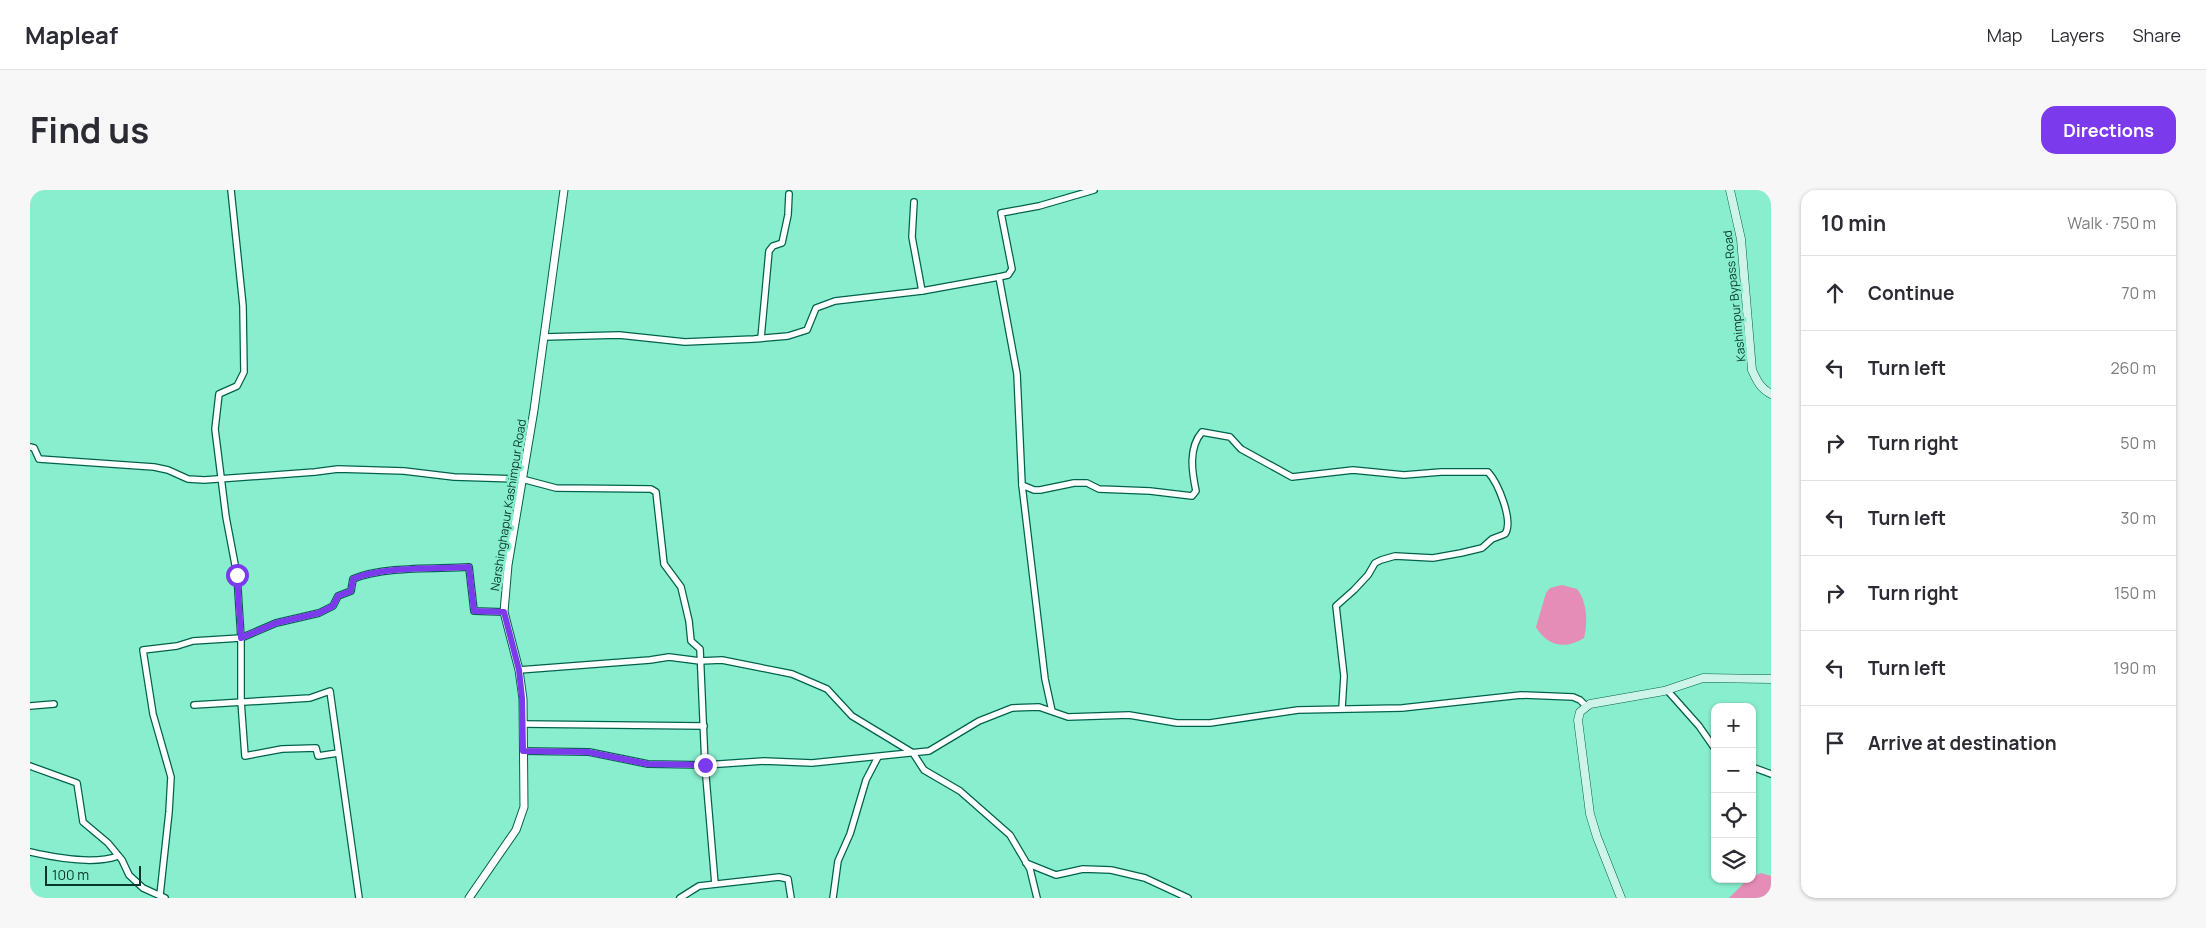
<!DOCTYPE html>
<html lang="en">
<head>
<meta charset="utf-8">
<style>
  body { margin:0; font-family:Manrope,sans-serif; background:#f7f7f7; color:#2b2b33 }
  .controls { position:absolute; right:15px; bottom:15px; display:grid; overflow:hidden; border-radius:10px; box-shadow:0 1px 4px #0004 }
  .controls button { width:45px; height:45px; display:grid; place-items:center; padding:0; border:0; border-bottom:1px solid #e1e1e2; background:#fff; color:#2b2b33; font:25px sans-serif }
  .scale { position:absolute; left:15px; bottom:12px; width:96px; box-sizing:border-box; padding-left:5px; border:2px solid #07362a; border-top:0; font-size:14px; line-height:18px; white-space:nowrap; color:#07362a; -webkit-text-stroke:4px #88eecd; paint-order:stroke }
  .stop { position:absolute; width:15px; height:15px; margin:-11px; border:4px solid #7c3aed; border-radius:50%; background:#fff }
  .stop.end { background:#7c3aed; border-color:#fff; box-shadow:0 1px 5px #0008 }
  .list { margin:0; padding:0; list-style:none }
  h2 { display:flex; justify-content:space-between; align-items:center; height:65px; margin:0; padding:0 20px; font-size:21px }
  h2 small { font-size:16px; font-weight:400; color:#7c7c81 }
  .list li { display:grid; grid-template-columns:32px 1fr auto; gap:15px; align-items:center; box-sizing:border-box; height:75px; padding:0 20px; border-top:1px solid #e1e1e2 }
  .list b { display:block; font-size:19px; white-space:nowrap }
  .list em { font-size:16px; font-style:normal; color:#7c7c81 }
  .icon { flex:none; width:28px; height:28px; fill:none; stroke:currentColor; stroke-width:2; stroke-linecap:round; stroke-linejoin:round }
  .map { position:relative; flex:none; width:1741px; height:708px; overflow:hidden; border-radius:15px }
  header { display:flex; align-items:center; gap:30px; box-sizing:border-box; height:70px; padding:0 25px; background:#fff; border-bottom:1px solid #e1e1e2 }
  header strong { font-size:24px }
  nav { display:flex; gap:28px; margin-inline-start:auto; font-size:18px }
  .intro { display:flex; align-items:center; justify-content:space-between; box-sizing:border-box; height:120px; padding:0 30px }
  h1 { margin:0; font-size:35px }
  .button { padding:12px 22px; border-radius:15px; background:#7c3aed; color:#fff; font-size:18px; font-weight:700 }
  main { display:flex; gap:30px; padding:0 30px }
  aside { flex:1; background:#fff; border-radius:15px; box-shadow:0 1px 4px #0004 }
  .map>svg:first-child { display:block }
  .water { fill:#e58db6 }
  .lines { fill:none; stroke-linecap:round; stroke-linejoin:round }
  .minor-casing { stroke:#01624c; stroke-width:8 }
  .tertiary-casing { stroke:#01624c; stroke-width:9 }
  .secondary-casing { stroke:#01624c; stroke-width:9 }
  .minor { stroke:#fff; stroke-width:5.5 }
  .tertiary { stroke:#fff; stroke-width:7 }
  .secondary { stroke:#cef4e9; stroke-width:8 }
  .route { stroke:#7c3aed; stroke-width:6 }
  .labels { text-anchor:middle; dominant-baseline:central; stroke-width:5; stroke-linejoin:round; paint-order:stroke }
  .street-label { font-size:12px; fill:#07362a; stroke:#88eecd }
</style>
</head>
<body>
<header>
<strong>Mapleaf</strong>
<nav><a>Map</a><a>Layers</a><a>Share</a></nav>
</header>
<div class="intro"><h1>Find us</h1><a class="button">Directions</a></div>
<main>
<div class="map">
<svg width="1741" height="708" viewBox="0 0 1741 708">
  <rect width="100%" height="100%" fill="#88eecd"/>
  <g class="water">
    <path d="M1532,395L1547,399C1557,411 1558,433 1554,448C1535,460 1517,456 1506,437L1516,403L1520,398Z"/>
    <path d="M1731,683L1741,686V708H1699L1718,689H1722V687Z"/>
  </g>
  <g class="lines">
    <defs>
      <g id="minor">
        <path d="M201,0L213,116L214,182L207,196L189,204L185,239L196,327L207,385L211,448V511L215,566L252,559L286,558L288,566L308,563"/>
        <path d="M884,12L882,47L892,101"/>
        <path d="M514,147L589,145L655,152L724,149L758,146L777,140L786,118L805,111L892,101L969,87"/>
        <path d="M731,148L739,61L743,56L752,53L758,25L759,4"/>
        <path d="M0,257L4,258L9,269L124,277L138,280L158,289L174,290L285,282L308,279L374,281L424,287L492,289L526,298L621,299L626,302L634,374L651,397L659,431L661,451L670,459L675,575L685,694"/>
        <path d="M992,295L1004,300H1010L1044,293H1057L1069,299L1120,301L1162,306L1166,301C1162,282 1158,258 1172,242L1200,247L1211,259L1262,287L1323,280L1374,285L1411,282H1458C1468,293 1484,331 1475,344L1462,349L1452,358L1431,363L1403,368L1365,366L1351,370L1345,373L1338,385L1324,400L1306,416L1314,486L1312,518"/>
        <path d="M489,480L620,470L639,467L670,471L692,470L762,484L797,499L822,526L883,563L894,580L930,601L980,645L1000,679L1007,708"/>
        <path d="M1637,500L1669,536L1685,559"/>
        <path d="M164,515L280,508L300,501L329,708"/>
        <path d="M0,516L24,514"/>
        <path d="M1022,521L1015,489L992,295L987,184L969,87L978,85L982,79L971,23L1009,16L1064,0"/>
        <path d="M493,534L674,536"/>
        <path d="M493,561L559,562L618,574L675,575L734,571L782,573L899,561L949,531L982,518L1009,517L1038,527L1099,525L1147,533H1180L1268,520L1372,518L1491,505L1543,507L1550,510L1556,516"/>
        <path d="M0,576L47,593L53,632L78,653L92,670L99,685L113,698L135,708"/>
        <path d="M1722,577L1741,584"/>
        <path d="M0,662C26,668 64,675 88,666"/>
        <path d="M996,673L1026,685L1053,679L1081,680L1115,688L1158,708"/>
        <path d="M130,705L139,622L141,587L123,524L113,460L147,456L163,451L211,448L246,433L289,423L303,416L308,406L321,401L323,389C353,376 406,379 439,377L444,421L474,422"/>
        <path d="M650,708L669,696L749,687L758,689L761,708"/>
        <path d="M803,708L808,671L820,644L836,590L848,567"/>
      </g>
      <path id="tertiary" d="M439,708L486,640L494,617L493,509L489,480L474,422L478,375L504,220L534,0"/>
      <g id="secondary">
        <path d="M1700,0L1711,49L1722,180C1727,191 1730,198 1741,204"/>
        <path d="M1591,708L1567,647L1560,624L1548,530L1550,522L1560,514L1634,501L1673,488L1741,489"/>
      </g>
    </defs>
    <use href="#minor" class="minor-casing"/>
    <use href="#tertiary" class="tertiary-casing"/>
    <use href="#secondary" class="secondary-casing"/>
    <use href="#minor" class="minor"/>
    <use href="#tertiary" class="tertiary"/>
    <use href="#secondary" class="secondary"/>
  </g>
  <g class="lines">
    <path class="route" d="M207,385L211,448L246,433L289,423L303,416L308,406L321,401L323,389C353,376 406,379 439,377L444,421L474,422L489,480L492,508L493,561L558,562L618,574L675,575"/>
  </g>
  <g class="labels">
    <g class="street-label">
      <text transform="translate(1704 106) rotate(-96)">Kashimpur Bypass Road</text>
      <text transform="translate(478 315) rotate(-81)">Narshinghapur Kashimpur Road</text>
    </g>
  </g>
</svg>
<div class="controls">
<button>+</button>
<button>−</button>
<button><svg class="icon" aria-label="locate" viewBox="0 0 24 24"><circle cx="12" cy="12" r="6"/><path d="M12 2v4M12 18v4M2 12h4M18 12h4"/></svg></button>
<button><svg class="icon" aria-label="layers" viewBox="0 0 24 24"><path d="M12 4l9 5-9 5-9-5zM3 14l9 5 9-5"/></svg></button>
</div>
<div class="scale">100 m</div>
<div class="stop" style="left:207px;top:385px"></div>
<div class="stop end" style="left:675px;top:575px"></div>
</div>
<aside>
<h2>10 min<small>Walk · 750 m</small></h2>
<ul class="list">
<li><svg class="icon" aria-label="ahead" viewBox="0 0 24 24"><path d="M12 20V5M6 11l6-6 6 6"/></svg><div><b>Continue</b></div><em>70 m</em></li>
<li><svg class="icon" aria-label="left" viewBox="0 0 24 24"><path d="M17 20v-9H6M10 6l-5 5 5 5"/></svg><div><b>Turn left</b></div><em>260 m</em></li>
<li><svg class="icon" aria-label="right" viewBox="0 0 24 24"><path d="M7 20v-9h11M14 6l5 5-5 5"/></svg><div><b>Turn right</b></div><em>50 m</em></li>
<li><svg class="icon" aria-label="left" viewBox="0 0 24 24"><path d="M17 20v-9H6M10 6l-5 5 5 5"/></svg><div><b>Turn left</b></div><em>30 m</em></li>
<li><svg class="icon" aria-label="right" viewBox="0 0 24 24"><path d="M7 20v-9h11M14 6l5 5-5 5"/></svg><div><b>Turn right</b></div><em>150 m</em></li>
<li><svg class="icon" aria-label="left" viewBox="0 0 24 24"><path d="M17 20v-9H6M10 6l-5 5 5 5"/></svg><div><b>Turn left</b></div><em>190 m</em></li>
<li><svg class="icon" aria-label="arrive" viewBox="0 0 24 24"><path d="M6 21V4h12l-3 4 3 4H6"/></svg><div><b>Arrive at destination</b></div></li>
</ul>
</aside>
</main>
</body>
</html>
